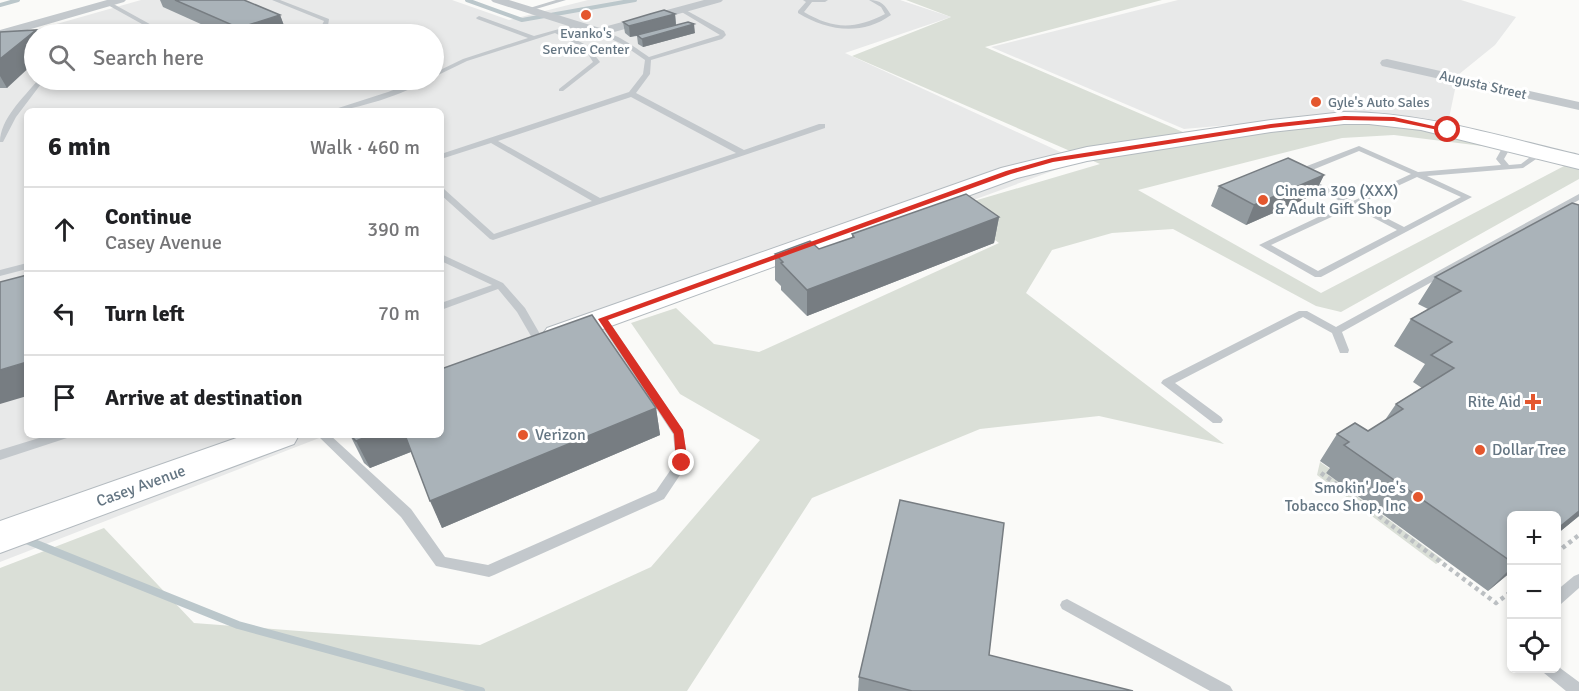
<!DOCTYPE html>
<html lang="en">
<head>
<meta charset="utf-8">
<style>
  body { margin:0; font-family:Signika,sans-serif; background:#f2f2f2; color:#202124 }
  .controls { position:absolute; right:18px; bottom:18px; display:grid; overflow:hidden; border-radius:9px; box-shadow:0 3px 9px #0003 }
  .controls button { width:54px; height:54px; display:grid; place-items:center; padding:0; border:0; border-bottom:2px solid #e0e0e0; background:#fff; color:#202124; font:30px sans-serif }
  .stop { position:absolute; width:18px; height:18px; margin:-14px; border:4px solid #d93025; border-radius:50%; background:#fff }
  .stop.end { background:#d93025; border-color:#fff; box-shadow:0 2px 6px #0008 }
  .list { margin:0; padding:0; list-style:none }
  h2 { display:flex; justify-content:space-between; align-items:center; height:78px; margin:0; padding:0 24px; font-size:26px }
  h2 small { font-size:20px; font-weight:400; color:#757577 }
  .list li { display:grid; grid-template-columns:39px 1fr auto; gap:18px; align-items:center; box-sizing:border-box; height:84px; padding:0 24px; border-top:2px solid #e0e0e0 }
  .list b { display:block; font-size:22px; white-space:nowrap }
  .list p { margin:0; font-size:20px; white-space:nowrap; color:#757577 }
  .list em { font-size:20px; font-style:normal; color:#757577 }
  .icon { flex:none; width:33px; height:33px; fill:none; stroke:currentColor; stroke-width:2; stroke-linecap:round; stroke-linejoin:round }
  .map { position:relative; flex:none; width:1579px; height:691px; overflow:hidden }
  .search { position:absolute; background:#fff; box-shadow:0 3px 9px #0003; left:24px; top:24px; width:420px; height:66px; display:flex; align-items:center; gap:15px; box-sizing:border-box; padding:0 21px; border-radius:33px; color:#757577; font-size:22px }
  .panel { position:absolute; background:#fff; box-shadow:0 3px 9px #0003; left:24px; top:108px; width:420px; height:330px; border-radius:9px }
  .map>svg:first-child { display:block }
  .built { fill:#e8e9e9; fill-rule:evenodd }
  .green { fill:#dadfd7 }
  .lines { fill:none; stroke-linecap:round; stroke-linejoin:round }
  .stream-far1 { stroke:#bbc7cb; stroke-width:4 }
  .stream { stroke:#bbc7cb; stroke-width:8 }
  .secondary-casing { stroke:#b3babf; stroke-width:2 }
  .path { stroke:#bbbfc2; stroke-width:4.5; stroke-dasharray:4 4; stroke-linecap:butt }
  .lane { fill:#c3c8cc; fill-rule:evenodd }
  .street { fill:#c3c8cc; fill-rule:evenodd }
  .secondary { fill:#fff; fill-rule:evenodd }
  .wall { fill:#929a9f }
  .shaded-wall { fill:#777d82 }
  .building { fill:#aab3b9; stroke:#777d82; stroke-width:1.5 }
  .route { fill:#d93025 }
  .poi-dot { fill:#e4572e; stroke:#fff; stroke-width:2 }
  .labels { text-anchor:middle; dominant-baseline:central; stroke-width:6; stroke-linejoin:round; paint-order:stroke }
  .far-poi-label { font-size:14px; fill:#657683; stroke:#fff }
  .far-street-label { font-size:14px; fill:#657683; stroke:#fff }
  .poi-label { font-size:16px; fill:#657683; stroke:#fff; text-anchor:start }
  .street-label { font-size:16px; fill:#657683; stroke:#fff }
</style>
</head>
<body>
<div class="map">
<svg width="1579" height="691" viewBox="0 0 1579 691">
  <rect width="100%" height="100%" fill="#fafaf8"/>
  <g class="built">
    <path d="M141,0H452L509,20L588,0H900L951,17L845,53L1080,161L891,230L690,293L441,390V111H27V435H327L0,562V40ZM34,34H434V80H34Z"/>
    <path d="M1178,0H1461L1516,17L1495,45L1458,75L1448,123L1365,113L1184,129L991,47Z"/>
  </g>
  <g class="green">
    <path d="M906,0H1162L985,47L1183,132L1368,122L1413,126L1494,146L1490,147L1394,135L1342,138L1138,190L1321,293L1566,165L1579,168V179L1341,312L1316,306L1173,229L1112,233L1052,250L1026,293L1224,444L1099,416L980,429L812,498L687,691H0V568L104,528L194,623L480,645L651,567L760,440L680,394L631,323L676,308L714,344L759,352L999,243L950,208L1100,164L852,56L951,17Z"/>
    <path d="M1320,462L1330,469L1326,473L1443,560L1436,564L1317,475Z"/>
  </g>
  <g class="lines">
    <g class="stream-far1">
      <path d="M467,0L522,20L635,0"/>
      <path d="M0,5L18,0"/>
    </g>
    <path class="stream" d="M24,539L238,625L481,691"/>
    <defs>
      <g id="secondary">
        <path d="M1344,112C1424,112 1502,137 1579,155V169L1421,130L1369,124H1344L1271,132L1087,161L1017,178L567,342L557,345L547,342L542,335L547,328L1001,168L1087,147L1271,120Z"/>
        <path d="M245,435H299L294,444L0,553V521Z"/>
      </g>
    </defs>
    <use href="#secondary" class="secondary-casing"/>
    <g class="path">
      <path d="M1321,473L1496,603L1512,591"/>
      <path d="M1556,553L1579,535"/>
    </g>
    <g class="lane">
      <path d="M272,0H280L329,19L328,26L306,34H298L299,33L322,25L324,21Z"/>
      <path d="M556,0H566L526,12L523,10Z"/>
      <path d="M803,0H828L825,2H812L804,12C833,29 854,30 885,14L881,7L869,0C881,0 885,5 891,15C862,36 827,31 798,13V11L806,2Z"/>
      <path d="M108,1L166,33L167,34H160L106,4L105,3Z"/>
      <path d="M682,8L724,31L726,35L722,39L651,60L650,74L636,93L744,150L819,124H825V128L493,240L490,239L441,195V188L444,189L494,234L592,201L491,143L441,159V154L629,92L643,74L645,60L622,44L598,33V31C616,32 634,47 649,57L720,35L680,11L679,10ZM631,97L736,153L600,198L498,141Z"/>
      <path d="M479,16L534,36L577,24V26L561,32L588,46L600,62L563,91H559V89L593,62L584,48L555,33L467,61L434,77V73L463,59L528,38L477,19L476,18Z"/>
      <path d="M38,80H44L16,117L3,142H0C0,119 24,97 38,80Z"/>
      <path d="M419,80H427C408,93 353,111 329,111L388,92Z"/>
      <path d="M1505,143H1508L1512,145L1504,159L1509,165L1521,164L1538,151H1541L1545,153L1523,168L1427,176L1472,197L1321,277H1315L1259,245L1346,204L1303,182V178H1309L1353,201L1411,174L1359,151L1300,175H1294V171L1359,146L1418,172L1501,165L1496,159ZM1417,177L1461,197L1404,227L1359,204ZM1353,207L1397,230L1318,271L1271,245Z"/>
      <path d="M1579,194V200L1342,332L1349,350L1348,353H1340L1332,333L1303,317L1175,383L1221,417L1223,420L1221,423H1213L1161,383L1163,380L1299,311H1307L1336,327Z"/>
      <path d="M441,254L503,283L525,308L544,341L543,343H535L517,312L498,289L441,310V303L492,285L441,261Z"/>
      <path d="M27,263V269L0,276V270Z"/>
      <path d="M602,316L606,317L683,430L688,463L664,499L494,575L489,577L436,566L401,517L317,435H330L411,509L445,557L488,565L656,491L676,462L673,434L597,319Z"/>
      <path d="M49,435H69L67,438L0,460V450Z"/>
      <path d="M1579,574V588L1561,604L1556,606V591L1574,576Z"/>
      <path d="M1067,599L1230,686L1233,691H1210L1062,609L1060,605L1062,601Z"/>
      <path d="M1556,665L1579,682V691H1566L1544,673L1542,668H1556Z"/>
    </g>
    <g class="street">
      <path d="M107,0H126L124,2L0,38V30Z"/>
      <path d="M491,0H509L600,28L704,0H723L721,2L600,36L493,2Z"/>
      <path d="M1387,59L1579,102V110L1382,66L1380,63L1382,60Z"/>
    </g>
    <use href="#secondary" class="secondary"/>
  </g>
  <g class="wall">
    <path d="M160,0H244L280,15L286,31L276,34H223L163,7Z"/>
    <path d="M675,14L676,25L695,33L643,47L638,44L637,36L630,37L625,33L623,22Z"/>
    <path d="M36,30L39,34H34L7,88H0V32Z"/>
    <path d="M1324,175L1314,195L1246,225L1211,206L1219,186Z"/>
    <path d="M1579,205V516L1557,534V516H1512V571L1488,591L1326,473L1330,468L1320,461L1337,434L1368,431L1385,420L1396,404L1422,388L1413,382L1425,364L1394,346L1411,319L1428,309L1418,304L1435,277Z"/>
    <path d="M999,217L994,243L807,316L781,290V286L775,280V254L819,249L852,238V234Z"/>
    <path d="M656,408L660,435L442,528L411,452L370,468L364,463L350,435Z"/>
    <path d="M989,655L1133,691H858L859,677Z"/>
  </g>
  <g class="shaded-wall">
    <path d="M675,14L676,26L630,37L629,26Z"/>
    <path d="M280,15L286,31L276,34H242L239,28Z"/>
    <path d="M694,24L695,33L643,47L642,39Z"/>
    <path d="M36,30L39,34H34V63L7,88L0,76V59Z"/>
    <path d="M1324,175L1314,195L1246,225L1254,205Z"/>
    <path d="M999,217L994,243L807,316V290Z"/>
    <path d="M27,362V396L0,404V370Z"/>
    <path d="M656,408L660,435L442,528L430,501Z"/>
    <path d="M371,435H406L413,451L370,468L356,441Z"/>
    <path d="M1579,511V516L1557,534V529Z"/>
    <path d="M1512,567V571L1488,591Z"/>
  </g>
  <g class="building">
    <path d="M175,0H244L280,15L239,28Z"/>
    <path d="M664,10L675,14L629,26L623,22L650,14Z"/>
    <path d="M688,22L694,24L642,39L637,35Z"/>
    <path d="M36,30L0,59V32Z"/>
    <path d="M1288,158L1324,175L1254,205L1219,186Z"/>
    <path d="M966,194L999,217L807,290L781,263L783,262L775,254L810,241L819,249L854,237L852,234Z"/>
    <path d="M1572,203L1579,205V511L1557,529V516H1512V562L1344,445L1349,442L1337,434L1355,423L1368,431L1403,409L1396,404L1454,368L1431,355L1452,342L1411,319L1461,291L1435,277Z"/>
    <path d="M27,275V362L0,370V282Z"/>
    <path d="M592,315L656,408L430,501L405,435H441V369Z"/>
    <path d="M350,435H371L356,441Z"/>
    <path d="M900,500L1004,523L989,655L1133,691H912L859,677Z"/>
  </g>
  <path class="route" d="M1344,116L1394,117L1451,130L1448,132L1394,121L1344,120L1271,128L1053,162L1011,174L608,320L683,430L688,463L682,467L676,463L674,434L598,319L1006,171L1052,158L1271,124Z"/>
  <g class="poi-dot">
    <circle cx="586" cy="15" r="6"/>
    <circle cx="1316" cy="102" r="6"/>
    <circle cx="1263" cy="200" r="6"/>
    <path d="M1530 393h6v6h6v6h-6v6h-6v-6h-6v-6h6z"/>
    <circle cx="523" cy="435" r="6"/>
    <circle cx="1480" cy="450" r="6"/>
    <circle cx="1418" cy="497" r="6"/>
  </g>
  <g class="labels">
    <g class="far-poi-label">
      <text x="586" y="33">Evanko's<tspan x="586" dy="16">Service Center</tspan></text>
      <text x="1328" y="102" text-anchor="start">Gyle's Auto Sales</text>
    </g>
    <g class="far-street-label">
      <text transform="translate(1483 85) rotate(13)">Augusta Street</text>
    </g>
    <g class="poi-label">
      <text x="1275" y="191">Cinema 309 (XXX)<tspan x="1275" dy="18">&amp; Adult Gift Shop</tspan></text>
      <text x="1521" y="402" text-anchor="end">Rite Aid</text>
      <text x="535" y="435">Verizon</text>
      <text x="1492" y="450">Dollar Tree</text>
      <text x="1406" y="488" text-anchor="end">Smokin' Joe's<tspan x="1406" dy="18">Tobacco Shop, Inc</tspan></text>
    </g>
    <g class="street-label">
      <text transform="translate(141 486) rotate(-20)">Casey Avenue</text>
    </g>
  </g>
</svg>
<div class="controls">
<button>+</button>
<button>−</button>
<button><svg class="icon" aria-label="locate" viewBox="0 0 24 24"><circle cx="12" cy="12" r="6"/><path d="M12 2v4M12 18v4M2 12h4M18 12h4"/></svg></button>
</div>
<div class="stop" style="left:1448px;top:130px"></div>
<div class="stop end" style="left:682px;top:463px"></div>
<div class="search"><svg class="icon" aria-label="search" viewBox="0 0 24 24"><circle cx="10" cy="10" r="6"/><path d="M15 15l6 6"/></svg>Search here</div>
<section class="panel">
<h2>6 min<small>Walk · 460 m</small></h2>
<ul class="list">
<li><svg class="icon" aria-label="ahead" viewBox="0 0 24 24"><path d="M12 20V5M6 11l6-6 6 6"/></svg><div><b>Continue</b><p>Casey Avenue</p></div><em>390 m</em></li>
<li><svg class="icon" aria-label="left" viewBox="0 0 24 24"><path d="M17 20v-9H6M10 6l-5 5 5 5"/></svg><div><b>Turn left</b></div><em>70 m</em></li>
<li><svg class="icon" aria-label="arrive" viewBox="0 0 24 24"><path d="M6 21V4h12l-3 4 3 4H6"/></svg><div><b>Arrive at destination</b></div></li>
</ul>
</section>
</div>
</body>
</html>
